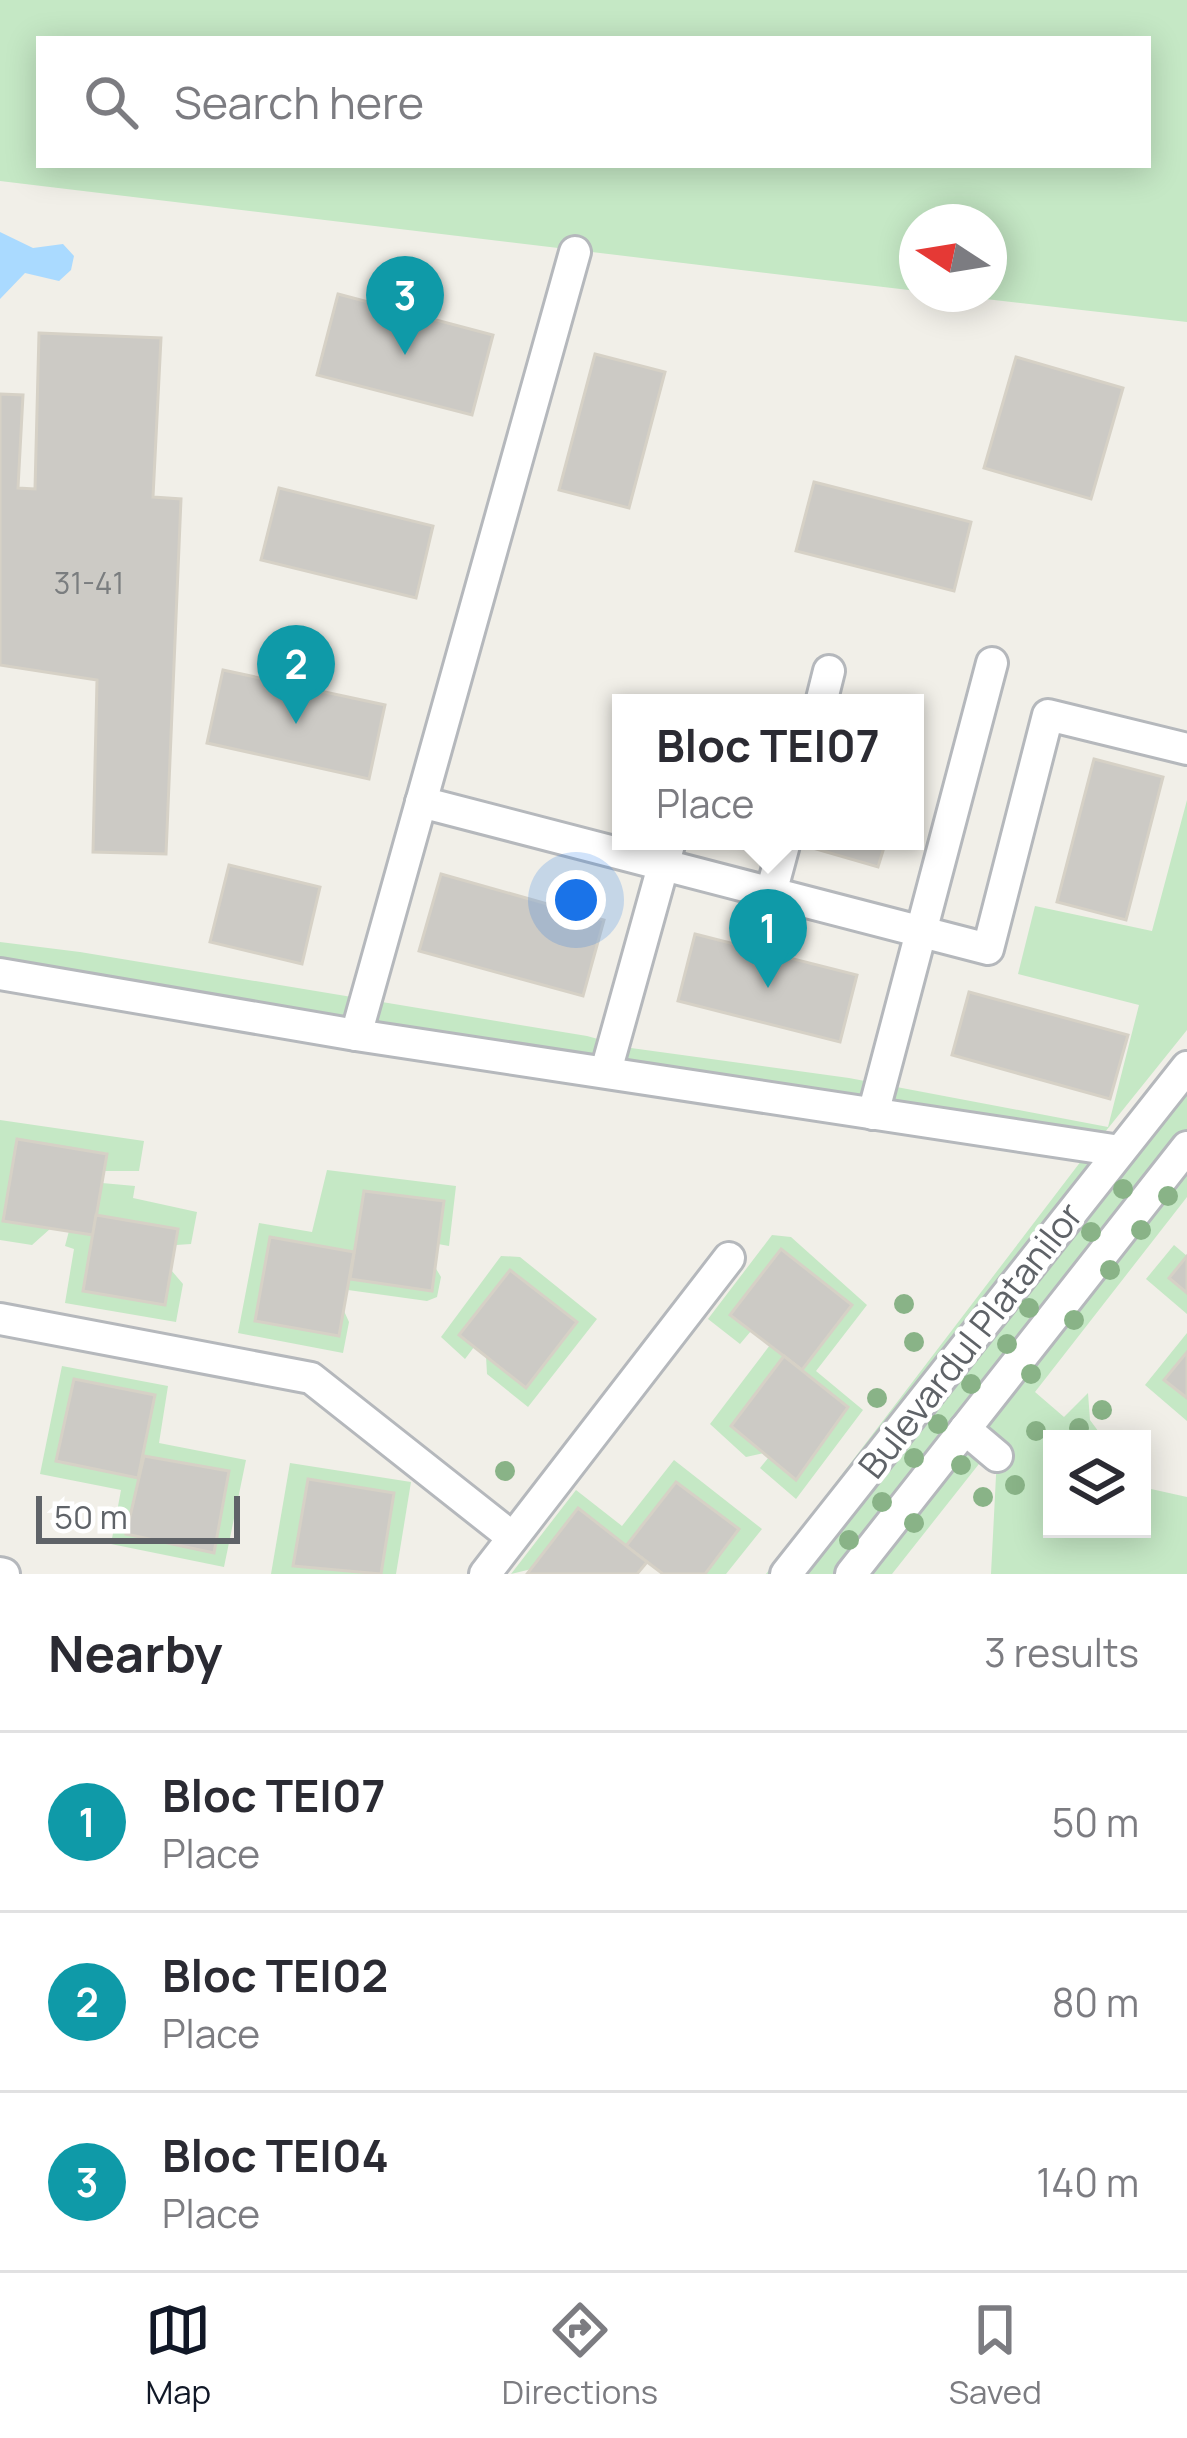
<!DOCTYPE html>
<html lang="en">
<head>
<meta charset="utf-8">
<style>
  body { margin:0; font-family:Manrope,sans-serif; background:#f7f7f7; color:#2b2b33 }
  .controls { position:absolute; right:36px; bottom:36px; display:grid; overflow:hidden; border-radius:0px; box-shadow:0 6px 30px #0003 }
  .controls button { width:108px; height:108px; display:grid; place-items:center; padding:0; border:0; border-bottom:3px solid #e1e1e2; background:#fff; color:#2b2b33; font:60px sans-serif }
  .compass { position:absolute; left:899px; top:204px; width:108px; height:108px; border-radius:50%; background:#fff; box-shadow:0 6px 30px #0003; rotate:282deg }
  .scale { position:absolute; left:36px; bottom:30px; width:204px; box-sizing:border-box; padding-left:12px; border:6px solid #5f6368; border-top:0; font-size:33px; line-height:42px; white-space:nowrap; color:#5f6368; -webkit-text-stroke:9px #fff; paint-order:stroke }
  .you { position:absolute; left:576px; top:900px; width:42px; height:42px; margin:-30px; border:9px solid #fff; border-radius:50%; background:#1a73e8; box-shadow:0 0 0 18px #1a73e833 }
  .badge { display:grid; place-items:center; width:78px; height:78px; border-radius:50%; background:#111827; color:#fff; font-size:39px; font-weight:700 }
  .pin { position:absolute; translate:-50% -99px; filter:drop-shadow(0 3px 6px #0008) }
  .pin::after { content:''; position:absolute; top:63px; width:42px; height:36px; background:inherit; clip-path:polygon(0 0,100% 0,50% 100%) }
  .popup { position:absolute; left:612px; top:694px; width:312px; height:156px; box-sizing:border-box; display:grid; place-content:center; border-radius:0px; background:#fff; filter:drop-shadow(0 3px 9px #0005); font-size:39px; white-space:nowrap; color:#7c7c81 }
  .popup b { font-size:45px; color:#2b2b33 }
  .popup::after { content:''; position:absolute; left:50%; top:100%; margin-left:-24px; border:24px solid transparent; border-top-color:#fff }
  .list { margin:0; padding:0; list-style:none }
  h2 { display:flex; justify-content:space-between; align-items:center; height:156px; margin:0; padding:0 48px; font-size:51px }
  h2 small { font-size:39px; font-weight:400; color:#7c7c81 }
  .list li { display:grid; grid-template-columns:78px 1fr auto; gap:36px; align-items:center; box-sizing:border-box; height:180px; padding:0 48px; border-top:3px solid #e1e1e2 }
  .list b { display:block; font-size:45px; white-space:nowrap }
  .list p { margin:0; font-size:39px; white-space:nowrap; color:#7c7c81 }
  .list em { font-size:39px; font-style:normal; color:#7c7c81 }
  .icon { flex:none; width:66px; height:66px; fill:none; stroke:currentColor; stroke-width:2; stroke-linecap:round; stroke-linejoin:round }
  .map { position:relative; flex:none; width:1187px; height:1574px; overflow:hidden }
  .search { position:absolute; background:#fff; box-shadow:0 6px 30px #0003; left:36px; right:36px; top:36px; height:132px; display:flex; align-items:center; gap:30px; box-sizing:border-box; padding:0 42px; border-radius:0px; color:#7c7c81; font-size:45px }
  .sheet { height:696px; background:#fff }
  nav { display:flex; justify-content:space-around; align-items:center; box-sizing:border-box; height:168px; border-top:3px solid #e1e1e2; background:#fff; font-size:33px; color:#7c7c81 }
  nav a { display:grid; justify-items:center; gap:6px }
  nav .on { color:#111827 }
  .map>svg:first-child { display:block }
  .green { fill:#c5e8c5; fill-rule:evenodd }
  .water { fill:#aadaff }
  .building { fill:#cccac5; stroke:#d6d1c6; stroke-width:3 }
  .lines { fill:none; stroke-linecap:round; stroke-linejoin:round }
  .minor-casing { stroke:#b5b8bc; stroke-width:36 }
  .minor { stroke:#fff; stroke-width:30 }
  .tree { fill:#89b387 }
  .labels { text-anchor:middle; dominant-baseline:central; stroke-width:9; stroke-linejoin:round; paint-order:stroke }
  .number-label { font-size:30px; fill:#7a7d7f }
  .street-label { font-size:36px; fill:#5f6368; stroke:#fff }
</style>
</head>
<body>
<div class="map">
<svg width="1187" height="1574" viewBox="0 0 1187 1574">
  <rect width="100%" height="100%" fill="#f1efe8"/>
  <g class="green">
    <path d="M0,0H1187V322L942,294H989V222H917V291L0,181ZM39,39H1148V165H39Z"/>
    <path d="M1187,800V1030L1093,1147L1120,1151L1187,1067V1197L1035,1392L1064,1417L1088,1393L1090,1420L1104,1439H1052V1529H1142V1487L1187,1497V1574H991L997,1456L990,1450L892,1574H766L1091,1148L0,974V942L80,952L587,1036L631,1048L849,1078L1108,1127L1139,1005L1018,974L1035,906L1152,931Z"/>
    <path d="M0,1120L144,1141L139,1171H104L107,1153L17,1139L4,1220L51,1228L32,1245L0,1240Z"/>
    <path d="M327,1170L456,1186L449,1246L438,1244L444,1201L365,1191L354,1252L270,1237L255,1321L339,1336L344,1311L349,1322L343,1353L238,1333L259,1223L312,1232Z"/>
    <path d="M102,1183L135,1186L133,1198L197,1212L191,1244L176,1245L178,1229L96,1215Z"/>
    <path d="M69,1231L93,1235L84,1291L165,1305L171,1270L183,1284L176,1322L65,1303L74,1249L65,1246Z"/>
    <path d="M772,1235L791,1237L867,1305L816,1371L863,1410L796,1499L760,1468L769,1457L796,1479L848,1408L802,1370L852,1305L781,1250L751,1331L740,1344L708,1319Z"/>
    <path d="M1174,1245L1187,1256L1169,1278L1187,1293V1314L1146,1279Z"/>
    <path d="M501,1256L520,1257L597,1319L528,1407L487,1374L486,1356L576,1322L510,1270L459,1335L474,1347L465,1359L441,1337Z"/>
    <path d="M435,1267L441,1277L437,1297L427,1301L348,1290L350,1279L431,1291Z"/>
    <path d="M1187,1333V1352L1164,1380L1187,1398V1421L1145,1385Z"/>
    <path d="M770,1345L784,1356L731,1426L764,1453L746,1457L710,1424Z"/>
    <path d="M62,1366L168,1386L159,1443L246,1460L224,1567L111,1544L121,1490L40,1474ZM74,1380L155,1395L127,1534L138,1478L57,1461Z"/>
    <path d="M674,1460L762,1529L726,1574H705L676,1482L626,1546L511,1574L576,1490L622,1526Z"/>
    <path d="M290,1463L411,1482L396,1574H271Z"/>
  </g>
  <path class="water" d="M0,232L33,248L63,244L74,256L71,270L59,281L25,273L0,299Z"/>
  <g class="building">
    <path d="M338,294L493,335L472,415L317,375Z"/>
    <path d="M39,333L161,338L153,497L181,499L166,854L93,852L97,680L0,665V394L23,395L18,488L35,489Z"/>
    <path d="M595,354L665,372L629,508L559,490Z"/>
    <path d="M1016,357L1123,388L1091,499L984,468Z"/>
    <path d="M814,482L971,522L954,591L796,551Z"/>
    <path d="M279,488L433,526L416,598L261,560Z"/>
    <path d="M223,670L385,705L369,779L207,743Z"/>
    <path d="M1094,759L1163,777L1126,920L1057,902Z"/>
    <path d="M818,841H886L878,867L816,849Z"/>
    <path d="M229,865L320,887L302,964L210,942Z"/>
    <path d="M441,874L604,920L583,996L419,951Z"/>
    <path d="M695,934L857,975L840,1042L678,1001Z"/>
    <path d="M969,992L1128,1035L1110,1099L952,1055Z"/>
    <path d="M17,1139L107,1154L93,1235L3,1221Z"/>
    <path d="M364,1191L444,1201L432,1291L350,1279Z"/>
    <path d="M96,1215L178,1229L165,1305L83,1291Z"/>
    <path d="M270,1237L354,1252L339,1336L255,1321Z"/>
    <path d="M781,1249L852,1305L802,1370L730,1315Z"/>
    <path d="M1187,1256V1293L1169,1278Z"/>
    <path d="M510,1270L577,1322L526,1388L459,1335Z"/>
    <path d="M1187,1352V1398L1164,1380Z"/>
    <path d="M784,1356L848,1407L796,1480L731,1426Z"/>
    <path d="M74,1379L155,1395L138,1478L56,1461Z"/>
    <path d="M144,1456L229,1471L214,1553L126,1534Z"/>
    <path d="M308,1479L394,1493L381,1574L293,1566Z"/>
    <path d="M676,1482L739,1529L705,1574H663L626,1546Z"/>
    <path d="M578,1508L647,1562L637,1574H527Z"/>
  </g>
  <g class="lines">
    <defs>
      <g id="minor">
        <path d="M821,703L829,671"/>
        <path d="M421,802L988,949L1048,715L1187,749"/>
        <path d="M771,893L785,841"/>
        <path d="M0,974L356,1035L1120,1151"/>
        <path d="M356,1035L575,252"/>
        <path d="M606,1071L670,841"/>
        <path d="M873,1114L992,663"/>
        <path d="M0,1319L311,1378L512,1537"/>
        <path d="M965,1429L997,1456"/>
        <path d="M0,1573L4,1574"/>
        <path d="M485,1574L729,1258"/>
        <path d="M786,1574L1187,1067"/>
        <path d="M851,1574L1187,1147"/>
      </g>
    </defs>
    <use href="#minor" class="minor-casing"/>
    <use href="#minor" class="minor"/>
  </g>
  <g class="tree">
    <circle cx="1123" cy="1189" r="10"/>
    <circle cx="1168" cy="1196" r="10"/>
    <circle cx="1141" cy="1230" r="10"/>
    <circle cx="1091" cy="1232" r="10"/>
    <circle cx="1110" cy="1270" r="10"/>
    <circle cx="904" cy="1304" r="10"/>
    <circle cx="1029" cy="1308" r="10"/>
    <circle cx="1074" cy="1320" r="10"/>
    <circle cx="914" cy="1342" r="10"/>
    <circle cx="1007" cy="1344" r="10"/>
    <circle cx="1031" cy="1374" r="10"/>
    <circle cx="971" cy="1384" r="10"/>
    <circle cx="877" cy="1398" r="10"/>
    <circle cx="1102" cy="1410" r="10"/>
    <circle cx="938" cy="1424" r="10"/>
    <circle cx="1079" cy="1428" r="10"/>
    <circle cx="1036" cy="1431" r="10"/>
    <circle cx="914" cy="1458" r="10"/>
    <circle cx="961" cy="1465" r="10"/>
    <circle cx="505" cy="1471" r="10"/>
    <circle cx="1015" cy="1485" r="10"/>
    <circle cx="983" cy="1497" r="10"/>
    <circle cx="882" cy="1502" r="10"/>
    <circle cx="914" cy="1523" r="10"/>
    <circle cx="849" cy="1540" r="10"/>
  </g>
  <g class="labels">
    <g class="number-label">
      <text x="89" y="582">31-41</text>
    </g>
    <g class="street-label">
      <text transform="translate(970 1340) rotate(-52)">Bulevardul Platanilor</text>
    </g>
  </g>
</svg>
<div class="controls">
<button><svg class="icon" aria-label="layers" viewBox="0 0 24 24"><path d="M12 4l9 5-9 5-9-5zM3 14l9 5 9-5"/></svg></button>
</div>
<svg class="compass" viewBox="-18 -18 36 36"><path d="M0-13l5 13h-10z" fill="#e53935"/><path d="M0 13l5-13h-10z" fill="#7c7c81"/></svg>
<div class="scale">50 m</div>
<div class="you"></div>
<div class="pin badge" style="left:768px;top:988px;background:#0f9aa8">1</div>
<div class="popup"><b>Bloc TEI07</b>Place</div>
<div class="pin badge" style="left:296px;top:724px;background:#0f9aa8">2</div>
<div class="pin badge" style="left:405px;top:355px;background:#0f9aa8">3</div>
<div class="search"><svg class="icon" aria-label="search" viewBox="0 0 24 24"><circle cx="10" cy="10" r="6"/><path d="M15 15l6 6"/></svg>Search here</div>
</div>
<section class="sheet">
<h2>Nearby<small>3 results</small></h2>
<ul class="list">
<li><span class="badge" style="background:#0f9aa8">1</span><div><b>Bloc TEI07</b><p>Place</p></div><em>50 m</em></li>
<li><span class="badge" style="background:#0f9aa8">2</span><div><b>Bloc TEI02</b><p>Place</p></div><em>80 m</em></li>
<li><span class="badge" style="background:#0f9aa8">3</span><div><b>Bloc TEI04</b><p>Place</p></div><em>140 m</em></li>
</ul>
</section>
<nav>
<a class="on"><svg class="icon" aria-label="map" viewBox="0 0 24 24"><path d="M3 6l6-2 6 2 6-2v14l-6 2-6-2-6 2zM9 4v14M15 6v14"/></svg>Map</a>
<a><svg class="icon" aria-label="directions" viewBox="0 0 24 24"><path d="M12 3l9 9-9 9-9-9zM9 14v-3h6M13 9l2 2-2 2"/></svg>Directions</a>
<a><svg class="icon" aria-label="saved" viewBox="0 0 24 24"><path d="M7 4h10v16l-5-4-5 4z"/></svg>Saved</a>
</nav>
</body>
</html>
